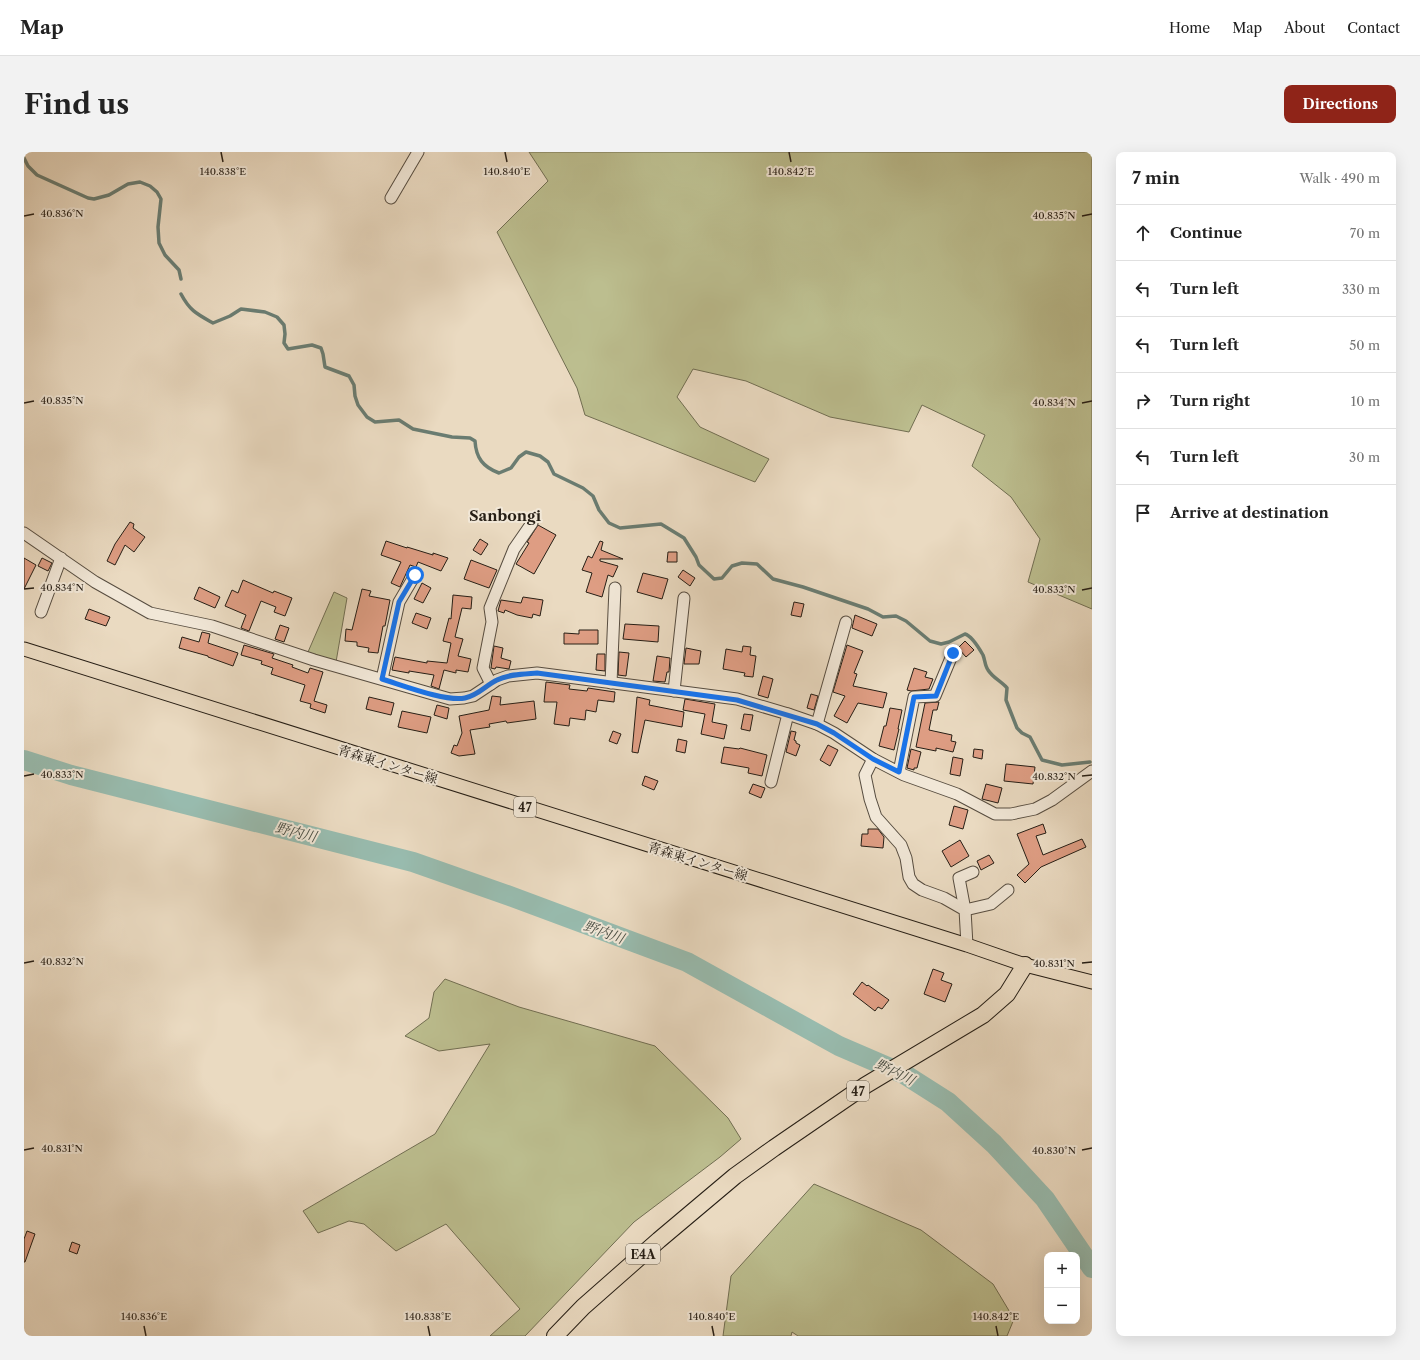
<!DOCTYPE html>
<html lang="en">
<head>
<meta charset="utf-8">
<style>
  body { margin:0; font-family:"Libre Caslon Text","Noto Serif JP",serif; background:#f2f2f2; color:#222 }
  .controls { position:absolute; right:12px; bottom:12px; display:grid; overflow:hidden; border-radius:8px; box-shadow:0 4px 16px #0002 }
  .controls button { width:36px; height:36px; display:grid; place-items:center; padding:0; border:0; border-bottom:1px solid #e0e0e0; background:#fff; color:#222; font:20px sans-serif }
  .stop { position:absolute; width:12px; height:12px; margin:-9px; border:3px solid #1a73e8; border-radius:50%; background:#fff }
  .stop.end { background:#1a73e8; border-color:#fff; box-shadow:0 1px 4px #0008 }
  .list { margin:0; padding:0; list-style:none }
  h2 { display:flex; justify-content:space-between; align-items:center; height:52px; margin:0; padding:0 16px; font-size:17px }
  h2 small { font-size:13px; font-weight:400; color:#767676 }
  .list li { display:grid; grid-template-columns:26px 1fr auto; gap:12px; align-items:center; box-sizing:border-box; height:56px; padding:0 16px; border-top:1px solid #e0e0e0 }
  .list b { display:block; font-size:15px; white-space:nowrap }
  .list em { font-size:13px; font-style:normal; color:#767676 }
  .icon { flex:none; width:22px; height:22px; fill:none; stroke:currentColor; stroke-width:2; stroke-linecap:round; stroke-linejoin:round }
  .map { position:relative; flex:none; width:1068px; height:1184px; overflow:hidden; border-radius:8px }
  header { display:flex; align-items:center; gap:24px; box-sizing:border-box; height:56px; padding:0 20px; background:#fff; border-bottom:1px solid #e0e0e0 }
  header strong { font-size:19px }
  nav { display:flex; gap:22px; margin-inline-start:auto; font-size:14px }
  .intro { display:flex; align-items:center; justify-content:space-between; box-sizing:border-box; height:96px; padding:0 24px }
  h1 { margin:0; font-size:28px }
  .button { padding:10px 18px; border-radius:8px; background:#8f2418; color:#fff; font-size:14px; font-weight:700 }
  main { display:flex; gap:24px; padding:0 24px }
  aside { flex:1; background:#fff; border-radius:8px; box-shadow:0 4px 16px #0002 }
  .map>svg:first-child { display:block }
  .green { fill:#bcbe8f; stroke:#716e52 }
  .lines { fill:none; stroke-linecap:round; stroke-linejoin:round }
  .stream { stroke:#6a7c71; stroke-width:3.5 }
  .river { stroke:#98bbae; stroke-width:20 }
  .building { fill:#de9d83; stroke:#261e15 }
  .minor-casing { stroke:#574d40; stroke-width:13 }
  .major-casing { stroke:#261e15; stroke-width:15 }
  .highway-casing { stroke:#261e15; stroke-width:18 }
  .minor { stroke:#f1e7d7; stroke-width:11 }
  .major { stroke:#eadac1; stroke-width:13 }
  .highway { stroke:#eadac1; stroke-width:16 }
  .route { stroke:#1a73e8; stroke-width:5 }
  .ticks { fill:none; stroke:#261e15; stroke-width:1.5 }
  .labels { text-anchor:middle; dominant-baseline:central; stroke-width:4; stroke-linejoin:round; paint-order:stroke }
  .shield { fill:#f1e7d7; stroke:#635a4f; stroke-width:1 }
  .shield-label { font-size:12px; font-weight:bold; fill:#261e15 }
  .street-label { font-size:13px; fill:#261e15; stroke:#f1e7d7 }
  .water-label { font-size:14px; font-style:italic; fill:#484d43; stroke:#f1e7d7 }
  .quarter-label { font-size:15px; font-weight:bold; fill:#261e15; stroke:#f1e7d7 }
  .ticks-label { font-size:10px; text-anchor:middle; fill:#261e15; stroke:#f1e7d7; stroke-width:4; stroke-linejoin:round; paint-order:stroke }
</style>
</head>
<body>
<header>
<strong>Map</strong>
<nav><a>Home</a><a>Map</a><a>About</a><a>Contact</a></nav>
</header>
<div class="intro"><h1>Find us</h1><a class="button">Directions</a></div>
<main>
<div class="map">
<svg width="1068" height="1184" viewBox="0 0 1068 1184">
  <rect width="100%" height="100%" fill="#eadac1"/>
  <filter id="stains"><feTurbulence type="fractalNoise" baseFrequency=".005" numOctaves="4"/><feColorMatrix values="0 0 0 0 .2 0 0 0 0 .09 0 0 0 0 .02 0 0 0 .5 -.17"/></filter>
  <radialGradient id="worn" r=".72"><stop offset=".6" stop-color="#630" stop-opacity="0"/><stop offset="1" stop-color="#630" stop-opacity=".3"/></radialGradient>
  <g class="green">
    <path d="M505,0H1068V457L1004,430L1016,387L987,345L948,314L961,283L898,253L885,280L806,265L722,229L669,217L653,245L676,275L745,307L731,330L561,263L553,236L473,80L524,29Z"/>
    <path d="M310,440L323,446L312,510L284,500Z"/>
    <path d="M421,827L495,855L631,894L704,966L717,987L696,1005L610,1070L501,1184H466L496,1157L422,1072L372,1099L340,1072L325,1069L294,1081L279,1059L411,982L466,892L415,899L381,884L405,866L410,840Z"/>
    <path d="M790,1032L897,1078L969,1132L990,1167L983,1184H774L768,1180L767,1184H699L707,1124Z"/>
  </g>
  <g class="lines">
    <g class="stream">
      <path d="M0,6L4,14L13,23L64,46L70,47L85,43L104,32L116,30L126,34L133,40L137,47L134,75L135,91L141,103L155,118L157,127"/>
      <path d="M157,142C166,159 173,162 189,171L206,164L217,157L241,160L253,165L260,173L261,182L260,191L264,197L288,193L297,196L299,202L301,215L325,224L330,233L331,244L334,253L343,265L351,270L375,268L389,277L428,285L446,286L451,289C452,306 459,315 475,321L487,316L495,305L502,300L516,304L524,310L530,322L559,336L569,344L575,358L585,371L596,376L637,372L660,386L672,405L675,413L690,427L698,426L708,414L718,411L733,412L749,427L779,435L844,457L859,465L872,464L882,469L906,489L917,492L925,490L941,482C948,484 955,496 959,503C961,508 961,514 964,518C969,526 977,529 983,536L982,548L993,576L998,581L1006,585L1018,608L1038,613L1066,610"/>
    </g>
    <path class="river" d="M0,608L47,623L389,710L483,743L663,810L815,894L880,922L924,950L970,992L1021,1047L1068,1116"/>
  </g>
  <g class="building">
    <path d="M106,370L110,372L109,376L121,385L110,400L101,393L91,413L83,409L91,392Z"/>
    <path d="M514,373L532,383L510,422L492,412L505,391L503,390Z"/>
    <path d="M456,387L464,392L457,403L449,398Z"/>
    <path d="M362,389L383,396V395L409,403V401L424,406L417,419L394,410L392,415L386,413L376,435L367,431L377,410L357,403Z"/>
    <path d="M576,389L579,390L577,398L599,407H576V409L594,414L589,425L584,423L578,445L562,440L568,421L558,418L564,404L568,406Z"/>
    <path d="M644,400H653V410H643Z"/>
    <path d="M0,406L12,413L0,437Z"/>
    <path d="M18,406L28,411L24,419L14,414Z"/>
    <path d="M447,408L473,418L465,436L440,427Z"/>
    <path d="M659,418L671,426L666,434L654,425Z"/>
    <path d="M619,421L644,427L638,447L613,440Z"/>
    <path d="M219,428L249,441L250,439L268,446L261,464L250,460L252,455L237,449L225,479L217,476L222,463L201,454L208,438L214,441Z"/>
    <path d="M398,431L407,436L399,451L390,447Z"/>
    <path d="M175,435L196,445L191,456L170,447Z"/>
    <path d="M338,437L347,439L345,444L366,448L361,474H359L354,501L344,500L345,496L333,494V490L321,489L322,477L328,478Z"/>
    <path d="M429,443L448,445L447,457L438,456L431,485L439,487L434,504L447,507L444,520L432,518V521L420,518L415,537L407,534L410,523L385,519V521L368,518L371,505L403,511V509L423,511L427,491L419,489L425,466L427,467Z"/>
    <path d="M499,445L519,448L516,464L509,462L508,466L493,463L481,458L480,461L474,459L477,448L497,451Z"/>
    <path d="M770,450L780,452L777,465L767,463Z"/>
    <path d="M65,457L86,465L82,474L61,467Z"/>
    <path d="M392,461L407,466L403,477L388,471Z"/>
    <path d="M831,463L853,472L848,484L828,476Z"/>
    <path d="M601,472L635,474L634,490L599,487Z"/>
    <path d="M256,473L265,476L260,490L251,487Z"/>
    <path d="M555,478H574V492H540V481L555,482Z"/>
    <path d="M178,480L186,482L184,491L214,501L209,514L184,505V504L155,496L158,485L175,490Z"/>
    <path d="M941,489L950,498L942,505L934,496Z"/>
    <path d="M220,493L250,502L248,506L269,513L268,515L284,521L286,516L299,520L290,549L303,553L301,561L286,556L287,552L276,549L281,533L247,522L249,516L237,512L238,509L217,503Z"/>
    <path d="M823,493L839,499L830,521L833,522L829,534L863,541L859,556L834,551L823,571L810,564L821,544L809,540Z"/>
    <path d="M470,494L479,496L477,506L487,509L485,517L472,515L471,517L467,516Z"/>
    <path d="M719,494L727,495L726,503L732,504L729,525L720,524L721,521L699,517L702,497L718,500Z"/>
    <path d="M662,496L677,499L675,512H660Z"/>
    <path d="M595,500L605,501L602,524L594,523Z"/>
    <path d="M573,502H581V519L572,518Z"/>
    <path d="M633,504L646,506L645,520H643L641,530L629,529Z"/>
    <path d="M890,516L903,520L901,525L909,527L905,537L887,539L883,538Z"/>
    <path d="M739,524L749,527L744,546L734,543Z"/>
    <path d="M522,530L546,533L545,537L563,539L564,536L591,540L590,550L574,548L572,560L562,558L561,568L546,566L545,574L530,572L533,550H520Z"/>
    <path d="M787,542L794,544L790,558L783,556Z"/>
    <path d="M468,544L477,545L476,553L510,549L512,567L483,571L482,569L465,572L466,575L446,578L451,602L435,604L427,601L430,593L433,594L438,581L435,564L465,558Z"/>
    <path d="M345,545L370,551L367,563L342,557Z"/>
    <path d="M613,545L626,548L625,553L660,560L658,575L621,568L614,601L608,600Z"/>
    <path d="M661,547L691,552L688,570L703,573L700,587L677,582L681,562L659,558Z"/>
    <path d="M915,550L913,558H909L905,578L928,583L927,589L932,590L929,600L912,596V599L892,595L901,551Z"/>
    <path d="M413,553L425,556L423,567L410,563Z"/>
    <path d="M866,556L878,558L874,577H875L870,598L855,594L860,574H862Z"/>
    <path d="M378,559L407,565L403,581L374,575Z"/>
    <path d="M720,562L729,563L726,579L717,577Z"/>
    <path d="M589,579L597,582L593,592L585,589Z"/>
    <path d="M767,579L772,580L770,588L772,589V591L776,593L772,604L762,600Z"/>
    <path d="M654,587L663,589L661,601L652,599Z"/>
    <path d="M804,593L814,598L806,614L796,608Z"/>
    <path d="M700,595L715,597L716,596L743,603L738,624L724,621L725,616L697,611Z"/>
    <path d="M887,597L897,600L893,616H890V618L883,616Z"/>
    <path d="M950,597L959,598L958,607L949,605Z"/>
    <path d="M929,605L939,607L936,624L926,622Z"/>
    <path d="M982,612L1011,615L1009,632L980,629Z"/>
    <path d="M621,624L634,629L630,638L618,633Z"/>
    <path d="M729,632L741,636L737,646L725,641Z"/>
    <path d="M962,632L978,636L974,651L958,647Z"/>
    <path d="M930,654L944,658L939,677L925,673Z"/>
    <path d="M1019,672L1022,681L1012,684L1019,703L1058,687L1062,695L1017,715L1001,731L993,723L1005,712L993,682Z"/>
    <path d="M844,677H854L860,685L859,696L837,694L838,682H844Z"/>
    <path d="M936,688L945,704L927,715L918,699Z"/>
    <path d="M965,703L970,711L957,718L953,709Z"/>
    <path d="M909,817L920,821L917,828L928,832L921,850L900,842Z"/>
    <path d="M838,830L843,834L844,833L865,848L858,857L854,855L851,859L829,842Z"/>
    <path d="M3,1079L11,1082L1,1110H0V1087Z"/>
    <path d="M48,1090L56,1093L53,1102L45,1099Z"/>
  </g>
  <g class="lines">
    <defs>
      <g id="minor">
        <path d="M367,46L394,0"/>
        <path d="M0,381L71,430L126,461L188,474L290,508L426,547L440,546L449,544L473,528L484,524L513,521L713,547L764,562L793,572L810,581L849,607L880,623L933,642L971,662H987L1011,657L1028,648L1068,619"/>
        <path d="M17,460L37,406"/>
        <path d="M358,527L375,450L391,423"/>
        <path d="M587,531L591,436"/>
        <path d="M467,532L459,516L468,470L466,456L490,397L508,371"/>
        <path d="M650,539L660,446"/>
        <path d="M793,572L822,470"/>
        <path d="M849,607L841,623L846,647L852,665L877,693L882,706L885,725L889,732L898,738L920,746L941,758L943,793"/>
        <path d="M875,620L890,545L911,544L929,501"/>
        <path d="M747,630L764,562"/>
        <path d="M949,720L935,726L941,758L967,752L984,738"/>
      </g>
      <path id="major" d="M0,497L943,793L1001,813L1068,830"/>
      <path id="highway" d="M531,1184L559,1155L635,1088L711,1024L750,996L842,933L959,863L983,842L1001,813"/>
    </defs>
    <use href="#minor" class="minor-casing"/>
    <use href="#major" class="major-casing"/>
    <use href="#highway" class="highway-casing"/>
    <use href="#minor" class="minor"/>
    <use href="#major" class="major"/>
    <use href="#highway" class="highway"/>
  </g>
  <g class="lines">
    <path class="route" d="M391,423L375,450L358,527C378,533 422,550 441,546C455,543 462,533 473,528C485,522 500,522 513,521L713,548L793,572L810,581L849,607L875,620L890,545L912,544L929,501"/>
  </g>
  <path class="ticks" d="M197,0L199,10M481,0L483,10M765,0L767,10M0,64L10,62M1058,64L1068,62M0,251L10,249M1058,251L1068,249M0,437L10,436M1058,438L1068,436M0,624L10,622M1058,624L1068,623M0,811L10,809M1058,811L1068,810M0,998L10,996M1058,998L1068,996M120,1174L122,1184M404,1174L406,1184M688,1174L690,1184M972,1174L974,1184"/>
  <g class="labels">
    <g class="shield">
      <rect x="490" y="645" width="22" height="20" rx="3"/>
      <rect x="823" y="929" width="22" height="20" rx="3"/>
      <rect x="602" y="1092" width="34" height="20" rx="3"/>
    </g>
    <g class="shield-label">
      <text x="501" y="655">47</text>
      <text x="834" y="939">47</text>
      <text x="619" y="1102">E4A</text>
    </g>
    <g class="street-label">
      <text transform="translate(364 612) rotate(17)">青森東インター線</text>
      <text transform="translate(674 709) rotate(17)">青森東インター線</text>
    </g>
    <g class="water-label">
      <text transform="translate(272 680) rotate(14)">野内川</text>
      <text transform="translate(580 780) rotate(20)">野内川</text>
      <text transform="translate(871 920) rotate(26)">野内川</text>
    </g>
    <g class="quarter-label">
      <text x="481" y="363">Sanbongi</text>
    </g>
  </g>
  <g class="ticks-label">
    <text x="199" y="23">140.838°E</text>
    <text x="483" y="23">140.840°E</text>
    <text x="767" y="23">140.842°E</text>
    <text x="38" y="65">40.836°N</text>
    <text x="1030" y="67">40.835°N</text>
    <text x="38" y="252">40.835°N</text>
    <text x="1030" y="254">40.834°N</text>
    <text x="38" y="439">40.834°N</text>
    <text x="1030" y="441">40.833°N</text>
    <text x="38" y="626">40.833°N</text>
    <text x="1030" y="628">40.832°N</text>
    <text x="38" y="813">40.832°N</text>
    <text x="1030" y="815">40.831°N</text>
    <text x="38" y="1000">40.831°N</text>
    <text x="1030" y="1002">40.830°N</text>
    <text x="120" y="1168">140.836°E</text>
    <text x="404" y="1168">140.838°E</text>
    <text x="688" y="1168">140.840°E</text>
    <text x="972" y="1168">140.842°E</text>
  </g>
  <rect width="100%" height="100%" filter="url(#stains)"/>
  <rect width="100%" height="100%" fill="url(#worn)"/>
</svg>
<div class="controls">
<button>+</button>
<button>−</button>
</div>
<div class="stop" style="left:391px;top:423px"></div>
<div class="stop end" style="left:929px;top:501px"></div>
</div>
<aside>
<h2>7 min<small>Walk · 490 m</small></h2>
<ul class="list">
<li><svg class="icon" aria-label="ahead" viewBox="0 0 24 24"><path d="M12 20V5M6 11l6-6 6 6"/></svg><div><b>Continue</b></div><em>70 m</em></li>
<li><svg class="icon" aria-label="left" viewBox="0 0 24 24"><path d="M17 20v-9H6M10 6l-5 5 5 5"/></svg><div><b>Turn left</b></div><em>330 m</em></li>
<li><svg class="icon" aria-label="left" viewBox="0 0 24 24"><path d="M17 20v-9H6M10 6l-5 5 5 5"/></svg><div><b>Turn left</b></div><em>50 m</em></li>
<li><svg class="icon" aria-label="right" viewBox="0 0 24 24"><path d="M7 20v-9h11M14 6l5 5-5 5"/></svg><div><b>Turn right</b></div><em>10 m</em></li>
<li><svg class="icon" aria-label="left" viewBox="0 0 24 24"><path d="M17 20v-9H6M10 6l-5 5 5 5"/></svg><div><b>Turn left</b></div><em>30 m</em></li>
<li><svg class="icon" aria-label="arrive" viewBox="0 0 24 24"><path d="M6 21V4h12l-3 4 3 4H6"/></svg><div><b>Arrive at destination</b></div></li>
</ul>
</aside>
</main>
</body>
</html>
